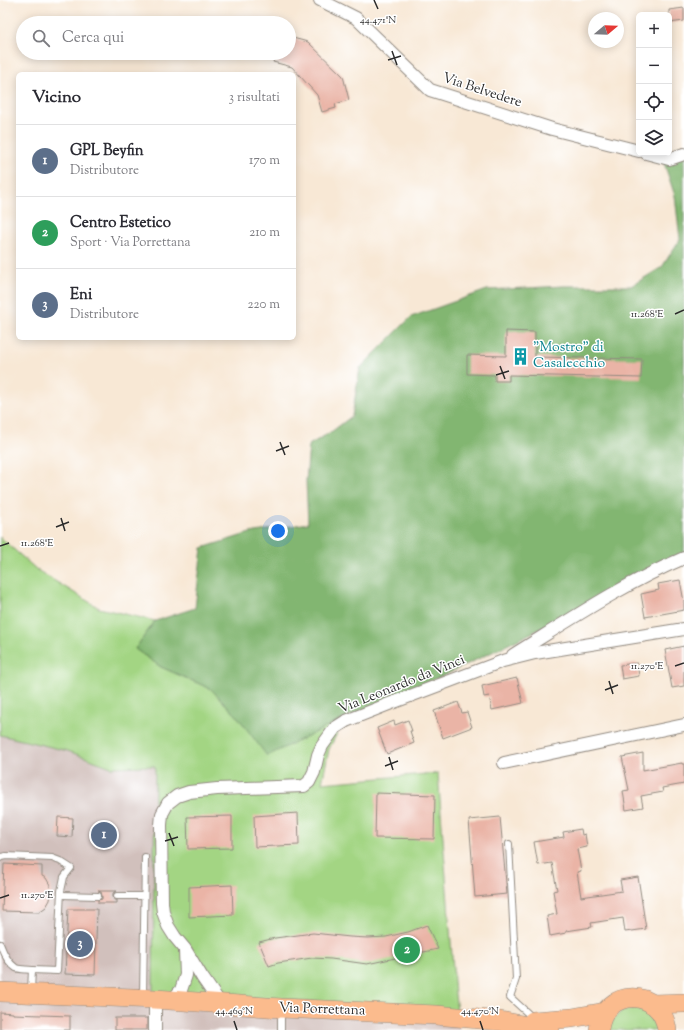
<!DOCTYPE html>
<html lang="it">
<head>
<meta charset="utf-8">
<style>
  body { margin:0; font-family:"Sorts Mill Goudy",serif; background:#f7f7f7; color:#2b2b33 }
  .controls { position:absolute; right:12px; top:12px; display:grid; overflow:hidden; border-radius:6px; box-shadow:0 2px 10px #0003 }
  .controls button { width:36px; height:36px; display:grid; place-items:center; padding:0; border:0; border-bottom:1px solid #e1e1e2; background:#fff; color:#2b2b33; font:20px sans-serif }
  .compass { position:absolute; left:588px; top:12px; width:36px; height:36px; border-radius:50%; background:#fff; box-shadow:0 2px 10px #0003; rotate:71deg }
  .you { position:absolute; left:278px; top:531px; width:14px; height:14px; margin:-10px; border:3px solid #fff; border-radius:50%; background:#1a73e8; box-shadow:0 0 0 6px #1a73e833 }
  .badge { display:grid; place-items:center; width:26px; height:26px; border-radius:50%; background:#1a73e8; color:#fff; font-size:13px; font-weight:700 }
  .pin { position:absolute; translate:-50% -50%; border:2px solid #fff; box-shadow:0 1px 4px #0006 }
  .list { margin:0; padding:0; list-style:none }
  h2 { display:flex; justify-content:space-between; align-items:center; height:52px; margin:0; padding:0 16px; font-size:17px }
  h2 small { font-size:13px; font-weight:400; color:#7c7c81 }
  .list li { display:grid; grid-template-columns:26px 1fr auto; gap:12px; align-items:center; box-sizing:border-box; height:72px; padding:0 16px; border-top:1px solid #e1e1e2 }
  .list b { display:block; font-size:15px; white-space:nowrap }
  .list p { margin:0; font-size:13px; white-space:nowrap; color:#7c7c81 }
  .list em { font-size:13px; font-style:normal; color:#7c7c81 }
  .icon { flex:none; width:22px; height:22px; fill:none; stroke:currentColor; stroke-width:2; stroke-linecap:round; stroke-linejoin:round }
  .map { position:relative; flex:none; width:684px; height:1030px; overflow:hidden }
  .search { position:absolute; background:#fff; box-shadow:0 2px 10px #0003; left:16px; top:16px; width:280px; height:44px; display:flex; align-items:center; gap:10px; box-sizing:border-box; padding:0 14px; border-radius:22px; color:#7c7c81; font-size:15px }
  .panel { position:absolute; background:#fff; box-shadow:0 2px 10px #0003; left:16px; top:72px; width:280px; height:268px; border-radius:6px }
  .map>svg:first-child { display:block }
  .industrial { fill:#d1c0bc }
  .green { fill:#a3d583; stroke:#678057 }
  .forest { fill:#82b671; stroke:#56704e }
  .building { fill:#eab4a6 }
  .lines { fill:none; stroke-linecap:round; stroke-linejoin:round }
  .lane-casing { stroke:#928a80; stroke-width:8 }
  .street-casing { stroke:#928a80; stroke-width:14 }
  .primary-casing { stroke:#928a80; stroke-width:20 }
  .lane { stroke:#fff; stroke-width:6 }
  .street { stroke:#fff; stroke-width:12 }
  .primary { stroke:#fbbb8d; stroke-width:19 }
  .ticks { fill:none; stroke:#2b2b2b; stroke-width:1.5 }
  .labels { text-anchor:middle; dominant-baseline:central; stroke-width:3; stroke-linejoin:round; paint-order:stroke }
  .street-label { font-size:14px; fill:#2b2b2b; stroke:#fff }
  .culture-label { font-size:14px; fill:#0d838f; stroke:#fff; text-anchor:start }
  .ticks-label { font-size:10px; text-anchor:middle; fill:#2b2b2b; stroke:#fff; stroke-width:3; stroke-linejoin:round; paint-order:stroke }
</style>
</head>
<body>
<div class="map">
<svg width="684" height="1030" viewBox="0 0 684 1030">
  <rect width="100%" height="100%" fill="#fff"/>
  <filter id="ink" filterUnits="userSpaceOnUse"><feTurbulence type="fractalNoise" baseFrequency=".025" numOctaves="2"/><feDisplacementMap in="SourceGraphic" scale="8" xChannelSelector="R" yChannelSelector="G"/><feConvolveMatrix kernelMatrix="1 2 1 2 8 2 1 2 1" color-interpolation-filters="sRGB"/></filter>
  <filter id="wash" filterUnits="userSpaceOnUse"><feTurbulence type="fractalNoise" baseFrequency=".012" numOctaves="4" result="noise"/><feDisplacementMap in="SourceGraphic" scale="16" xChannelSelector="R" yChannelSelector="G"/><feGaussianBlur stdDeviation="0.9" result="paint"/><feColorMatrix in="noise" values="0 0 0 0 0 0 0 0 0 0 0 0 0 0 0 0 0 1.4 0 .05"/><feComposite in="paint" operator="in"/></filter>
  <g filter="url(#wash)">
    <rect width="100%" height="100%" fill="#f8e8d5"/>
    <path class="industrial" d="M0,735L68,751L111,767L155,766L153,992L457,1012L460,1030H0Z"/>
    <g class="green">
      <path d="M0,537L37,570L99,608L155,621L135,649L161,667L211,689L237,716L345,718L329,749L322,783L438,773L455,994L457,1012L153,992L155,766L111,767L68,751L0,735Z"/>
      <path d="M635,1008C651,1011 653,1016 660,1030H609C612,1016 621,1010 635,1008Z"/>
    </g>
    <path class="forest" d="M684,150V559L445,675L345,718L267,756L237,716L211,689L161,667L135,649L155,621L195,608L202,548L250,533L308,523L306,481L309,445L331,432L352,416L360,368L411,317L487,290L564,286H631L662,267L680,239L675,196L663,160Z"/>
    <g id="blocks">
      <g class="building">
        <path d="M684,8V21L669,23V10Z"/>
        <path d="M289,37L308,42L343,76L349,100L335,104L336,108L322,112L317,95L292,67L273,62L277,53H289Z"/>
        <path d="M506,331L535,332V357L642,359L641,378L509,375V381H495V375L467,374V355L506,356Z"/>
        <path d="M680,580L684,602V610L645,617L641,594L659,590L658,584Z"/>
        <path d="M684,646V686L672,688L665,650Z"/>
        <path d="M637,663L639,676L622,679L620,665Z"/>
        <path d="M517,678L523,703L492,710L489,696L484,697L482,686Z"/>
        <path d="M458,702L462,713L467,712L472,727L443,738L434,711Z"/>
        <path d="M408,720L412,731H410L414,743L387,754L377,728L394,721L395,725Z"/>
        <path d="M643,753V770L682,763V764H684V784L662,788L663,792L641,796L643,807L626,810L623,791L629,790L622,757Z"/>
        <path d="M376,793L435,795L434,839L375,838Z"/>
        <path d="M298,813L299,845L255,847L254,816Z"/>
        <path d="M232,816V848L188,849L187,817Z"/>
        <path d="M58,817L73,818L72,837L57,836Z"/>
        <path d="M500,817L507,894L475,897L469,820Z"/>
        <path d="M581,829L582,835L585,834L587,847L577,849L581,871L577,872L581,897L622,891L620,880L638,877L646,929L625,932L623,918L591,923L592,927L566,931V933L550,936L547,916L557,914L553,891L557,890L552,863L538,865L534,842L564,837L563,832Z"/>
        <path d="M4,864L42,866V876L46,878L50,885L51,893L50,900L46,907L39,912L2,911Z"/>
        <path d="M232,885L233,915L189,917V887Z"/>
        <path d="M98,891H117L113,893V896L114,900H117V903H98V900L102,899V896L101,892Z"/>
        <path d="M68,909H97L95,975L65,974Z"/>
        <path d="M427,925L438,949L367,964L331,959L312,958L278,963L269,966L259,942L275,938L313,933L350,937L368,938L386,937L408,932Z"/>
        <path d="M0,1012L13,1013V1014L70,1016V1030H0Z"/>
        <rect x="115" y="1018" width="32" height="12"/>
      </g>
    </g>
  </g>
  <g filter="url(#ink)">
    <use href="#blocks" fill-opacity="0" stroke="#928a80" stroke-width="1"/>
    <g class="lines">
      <defs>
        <g id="lane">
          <path d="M509,844L516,979L510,997L534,1019"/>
          <path d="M0,858L1,857L6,856L52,858L60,861L71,868L64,877L61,891L57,971L32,970"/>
          <path d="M61,895L98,896"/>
          <path d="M117,896H144"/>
          <path d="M0,944C3,952 8,963 16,968C21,970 27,969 32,970L31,990"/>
          <path d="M143,997L145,857"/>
          <path d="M281,1030V1010"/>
        </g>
        <g id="street">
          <path d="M320,0L356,18L430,90L552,129L639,151"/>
          <path d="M646,153L669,159L684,154"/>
          <path d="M513,655C568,621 625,583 684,558"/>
          <path d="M504,763L684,725"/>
          <path d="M172,1000L181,990L186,975L185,950"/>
          <path d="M220,1003L202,977L185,949L175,937L168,926L163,912L162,903L161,825L162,814L168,803L177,796L189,792L217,789L304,786L309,782L314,772L318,755L322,746L335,728L346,721L389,704L503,661L535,653L684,629"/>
          <path d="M155,1030V999"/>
        </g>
        <g id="primary">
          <path d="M0,992L155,999L281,1008L436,1015L500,1021L550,1030"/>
          <path d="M652,1004L684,1003"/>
          <path d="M533,1021L572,1018L605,1012"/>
          <path d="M599,1030C603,987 662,987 667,1030"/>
        </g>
      </defs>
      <use href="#lane" class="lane-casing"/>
      <use href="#street" class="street-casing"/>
      <use href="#primary" class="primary-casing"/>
      <use href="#lane" class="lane"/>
      <use href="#street" class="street"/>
      <use href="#primary" class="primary"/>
    </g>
  </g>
  <path class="ticks" d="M374,0L378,9M392,51L397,65M388,60L401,56M675,314L684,310M500,366L505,379M496,375L509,371M280,442L285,455M276,451L289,446M61,518L65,531M56,527L69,522M0,546L9,543M675,666L684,663M609,681L613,694M605,690L618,685M389,757L393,770M385,766L398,761M169,833L174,846M165,841L178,837M0,898L9,895M234,1021L237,1030M480,1021L483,1030"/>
  <defs>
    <symbol id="building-bare" viewBox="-9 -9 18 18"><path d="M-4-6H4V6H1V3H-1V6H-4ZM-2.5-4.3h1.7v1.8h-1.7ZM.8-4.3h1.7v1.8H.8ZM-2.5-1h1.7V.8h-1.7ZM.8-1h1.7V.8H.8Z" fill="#0f9aa8" stroke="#fff" stroke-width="2.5" paint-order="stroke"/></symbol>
  </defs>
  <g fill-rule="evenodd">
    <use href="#building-bare" x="508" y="344" width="25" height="25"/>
  </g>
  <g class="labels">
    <g class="street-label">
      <text transform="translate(482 91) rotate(18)">Via Belvedere</text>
      <text transform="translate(402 685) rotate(-22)">Via Leonardo da Vinci</text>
      <text transform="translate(322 1010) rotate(2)">Via Porrettana</text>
    </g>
    <g class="culture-label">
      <text x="533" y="348">"Mostro" di<tspan x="533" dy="16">Casalecchio</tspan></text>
    </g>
  </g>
  <g class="ticks-label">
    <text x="378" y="23">44.471°N</text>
    <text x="647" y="317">11.268°E</text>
    <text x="37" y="546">11.268°E</text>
    <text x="647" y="669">11.270°E</text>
    <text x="37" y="898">11.270°E</text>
    <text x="234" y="1014">44.469°N</text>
    <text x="480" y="1014">44.470°N</text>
  </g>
</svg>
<div class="controls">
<button>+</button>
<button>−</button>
<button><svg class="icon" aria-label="locate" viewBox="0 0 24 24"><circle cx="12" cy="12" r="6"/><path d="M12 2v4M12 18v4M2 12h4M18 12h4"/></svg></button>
<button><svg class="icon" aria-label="layers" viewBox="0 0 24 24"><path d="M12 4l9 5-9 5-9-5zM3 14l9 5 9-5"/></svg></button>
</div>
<svg class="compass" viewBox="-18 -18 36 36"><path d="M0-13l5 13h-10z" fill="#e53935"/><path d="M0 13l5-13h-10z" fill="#7c7c81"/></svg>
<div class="you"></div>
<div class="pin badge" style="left:104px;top:835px;background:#5c6f8a">1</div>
<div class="pin badge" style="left:407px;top:950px;background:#2e9e5b">2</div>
<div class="pin badge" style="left:80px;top:944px;background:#5c6f8a">3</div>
<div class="search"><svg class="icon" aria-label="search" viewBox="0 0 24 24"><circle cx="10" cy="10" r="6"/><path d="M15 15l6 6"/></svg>Cerca qui</div>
<section class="panel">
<h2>Vicino<small>3 risultati</small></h2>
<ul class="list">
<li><span class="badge" style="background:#5c6f8a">1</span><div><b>GPL Beyfin</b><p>Distributore</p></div><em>170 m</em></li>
<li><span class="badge" style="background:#2e9e5b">2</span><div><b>Centro Estetico</b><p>Sport · Via Porrettana</p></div><em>210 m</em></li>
<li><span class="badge" style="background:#5c6f8a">3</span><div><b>Eni</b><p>Distributore</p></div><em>220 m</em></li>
</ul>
</section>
</div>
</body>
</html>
